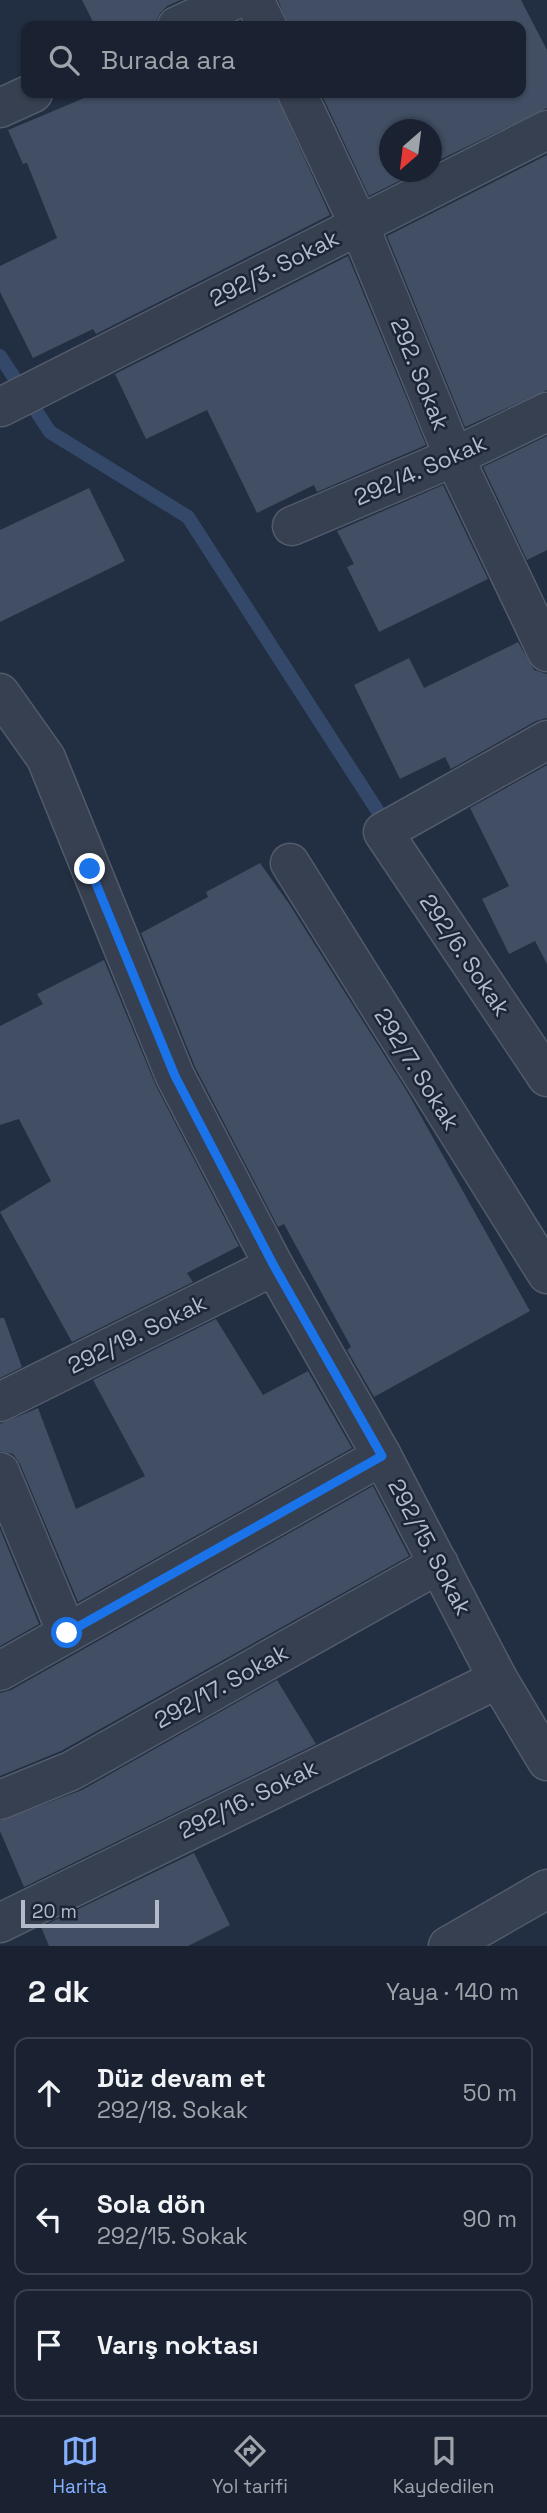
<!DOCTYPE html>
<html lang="tr">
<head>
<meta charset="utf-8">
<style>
  body { margin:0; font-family:"Space Grotesk",sans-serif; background:#272f3d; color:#f1f3f6 }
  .compass { position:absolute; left:379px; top:119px; width:63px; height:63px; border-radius:50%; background:#1a2231; box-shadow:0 2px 5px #0004; rotate:208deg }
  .scale { position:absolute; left:21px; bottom:18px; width:138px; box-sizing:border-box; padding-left:7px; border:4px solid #b3bbcb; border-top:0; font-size:19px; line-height:24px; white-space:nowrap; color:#b3bbcb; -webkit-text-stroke:5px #1c2535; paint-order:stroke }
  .stop { position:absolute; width:21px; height:21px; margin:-16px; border:5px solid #1a73e8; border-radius:50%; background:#fff }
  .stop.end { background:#1a73e8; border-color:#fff; box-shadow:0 2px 7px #0008 }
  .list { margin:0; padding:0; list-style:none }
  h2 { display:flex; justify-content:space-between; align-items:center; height:91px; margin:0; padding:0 28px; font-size:30px }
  h2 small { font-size:23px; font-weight:400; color:#9fa4ab }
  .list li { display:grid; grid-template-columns:46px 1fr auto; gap:21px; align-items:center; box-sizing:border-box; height:112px; margin:0 14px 14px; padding:0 14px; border:2px solid #383f4d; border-radius:14px }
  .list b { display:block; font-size:26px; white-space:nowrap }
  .list p { margin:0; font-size:23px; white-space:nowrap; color:#9fa4ab }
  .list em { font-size:23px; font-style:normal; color:#9fa4ab }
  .icon { flex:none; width:38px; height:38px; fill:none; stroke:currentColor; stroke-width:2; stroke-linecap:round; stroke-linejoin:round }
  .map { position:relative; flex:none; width:547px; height:1946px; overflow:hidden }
  .search { position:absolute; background:#1a2231; box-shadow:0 2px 5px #0004; left:21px; right:21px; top:21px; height:77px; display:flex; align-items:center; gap:18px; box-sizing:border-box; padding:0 24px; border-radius:14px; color:#9fa4ab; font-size:26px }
  .sheet { height:469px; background:#1a2231 }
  nav { display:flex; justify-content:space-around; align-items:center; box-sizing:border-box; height:98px; border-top:2px solid #383f4d; background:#1a2231; font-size:19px; color:#9fa4ab }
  nav a { display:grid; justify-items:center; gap:4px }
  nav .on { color:#84b0ff }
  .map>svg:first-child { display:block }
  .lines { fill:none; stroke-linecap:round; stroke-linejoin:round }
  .stream { stroke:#344969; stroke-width:14 }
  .building { fill:#414e63 }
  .minor-casing { stroke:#525b6b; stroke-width:41 }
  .minor { stroke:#374050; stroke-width:38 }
  .route { stroke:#1a73e8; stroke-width:9 }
  .labels { text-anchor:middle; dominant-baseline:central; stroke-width:5; stroke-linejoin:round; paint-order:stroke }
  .street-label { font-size:23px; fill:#b3bbcb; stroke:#1c2535 }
</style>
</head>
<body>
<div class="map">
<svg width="547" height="1946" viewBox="0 0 547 1946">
  <rect width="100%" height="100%" fill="#222e41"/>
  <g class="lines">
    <path class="stream" d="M0,356L50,432L188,517L388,827"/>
  </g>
  <g class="building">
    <path d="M82,0H181L167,6L160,13L156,22L148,26H95Z"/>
    <path d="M278,0H521L547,50V108L431,164V130H389V172H417L369,196L321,93H521V26H289Z"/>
    <path d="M96,93H275L330,215L96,334L93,329L33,358L0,292V266L57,238L27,163L23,164L8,130Z"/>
    <path d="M547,155V390L465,427L387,236Z"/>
    <path d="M348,256L426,445L317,492L314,485L257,513L207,410L146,439L115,374Z"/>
    <path d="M547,436V550L527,560L483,467Z"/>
    <path d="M443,485L488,579L379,632L347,567L354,564L337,531Z"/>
    <path d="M89,488L125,561L0,622V530Z"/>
    <path d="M518,642L534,670L547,674V718L536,721L451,769L445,757L400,779L354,685L409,658L424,688Z"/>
    <path d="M547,765V964L535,941L509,954L482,899L509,886L470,808Z"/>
    <path d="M260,863L290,905L408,1093L530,1311L374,1397L347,1350L351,1347L284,1224L278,1227L195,1067L141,933L208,897L206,892Z"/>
    <path d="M104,960L156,1086L239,1246L187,1273L193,1282L72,1342L0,1212L51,1181L19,1119L0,1125V1026L43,1004L37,994Z"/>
    <path d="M0,1318H4L22,1367L0,1378Z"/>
    <path d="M216,1319L263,1395L308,1371L352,1448L78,1602L20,1464L13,1454L0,1451V1424L38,1408L76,1509L145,1476L93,1380Z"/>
    <path d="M373,1486L409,1556L61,1751L0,1776V1693L11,1690Z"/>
    <path d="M0,1529L39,1624L0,1646Z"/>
    <path d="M277,1680L316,1744L24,1887L0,1831V1821L82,1790Z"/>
    <path d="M194,1853L230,1925L188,1946H49L41,1927Z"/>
  </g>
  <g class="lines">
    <defs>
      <g id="minor">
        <path d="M254,0L267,26"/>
        <path d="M177,26L234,0"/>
        <path d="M297,93L359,225L454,457L547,652"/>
        <path d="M0,108L33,93"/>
        <path d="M1,407L547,130"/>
        <path d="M292,526L454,457L547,412"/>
        <path d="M0,693L46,758L175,1076L274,1266L382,1456L498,1679L547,1761"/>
        <path d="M547,740L383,832L547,1077"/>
        <path d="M290,863L547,1274"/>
        <path d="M0,1402L274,1266"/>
        <path d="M0,1472L67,1633"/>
        <path d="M0,1671L382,1456"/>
        <path d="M0,1800L71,1771L439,1564"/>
        <path d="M0,1923L498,1679"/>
        <path d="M448,1946L547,1889"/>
      </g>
    </defs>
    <use href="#minor" class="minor-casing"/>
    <use href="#minor" class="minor"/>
  </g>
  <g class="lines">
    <path class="route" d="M67,1633L382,1456L274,1266L175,1076L90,869"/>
  </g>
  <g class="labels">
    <g class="street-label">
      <text transform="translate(274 268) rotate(-27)">292/3. Sokak</text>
      <text transform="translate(420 374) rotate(68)">292. Sokak</text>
      <text transform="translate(420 470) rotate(-24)">292/4. Sokak</text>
      <text transform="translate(465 955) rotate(56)">292/6. Sokak</text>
      <text transform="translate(417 1069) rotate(58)">292/7. Sokak</text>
      <text transform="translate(137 1334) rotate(-26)">292/19. Sokak</text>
      <text transform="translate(430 1547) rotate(62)">292/15. Sokak</text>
      <text transform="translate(221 1686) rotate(-29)">292/17. Sokak</text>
      <text transform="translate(248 1799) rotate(-26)">292/16. Sokak</text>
    </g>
  </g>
</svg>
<svg class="compass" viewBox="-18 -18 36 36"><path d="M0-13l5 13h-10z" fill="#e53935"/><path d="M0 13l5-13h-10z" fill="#9fa4ab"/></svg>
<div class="scale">20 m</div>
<div class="stop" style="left:67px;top:1633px"></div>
<div class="stop end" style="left:90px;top:869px"></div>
<div class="search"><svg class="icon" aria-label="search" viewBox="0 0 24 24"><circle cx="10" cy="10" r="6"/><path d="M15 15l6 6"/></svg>Burada ara</div>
</div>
<section class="sheet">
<h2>2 dk<small>Yaya · 140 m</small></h2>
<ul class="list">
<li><svg class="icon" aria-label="ahead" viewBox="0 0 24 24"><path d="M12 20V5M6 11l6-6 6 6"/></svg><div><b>Düz devam et</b><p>292/18. Sokak</p></div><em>50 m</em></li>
<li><svg class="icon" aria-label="left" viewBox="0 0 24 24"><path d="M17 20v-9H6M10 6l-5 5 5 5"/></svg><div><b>Sola dön</b><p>292/15. Sokak</p></div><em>90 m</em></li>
<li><svg class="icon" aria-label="arrive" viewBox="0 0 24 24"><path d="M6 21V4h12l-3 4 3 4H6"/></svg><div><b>Varış noktası</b></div></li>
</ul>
</section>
<nav>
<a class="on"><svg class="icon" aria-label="map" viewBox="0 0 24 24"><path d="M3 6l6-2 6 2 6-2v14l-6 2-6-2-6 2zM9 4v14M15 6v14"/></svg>Harita</a>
<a><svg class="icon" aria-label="directions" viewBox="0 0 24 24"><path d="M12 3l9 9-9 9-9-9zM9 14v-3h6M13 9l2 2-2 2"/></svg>Yol tarifi</a>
<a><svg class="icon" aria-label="saved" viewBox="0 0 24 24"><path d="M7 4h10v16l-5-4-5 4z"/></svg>Kaydedilen</a>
</nav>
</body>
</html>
